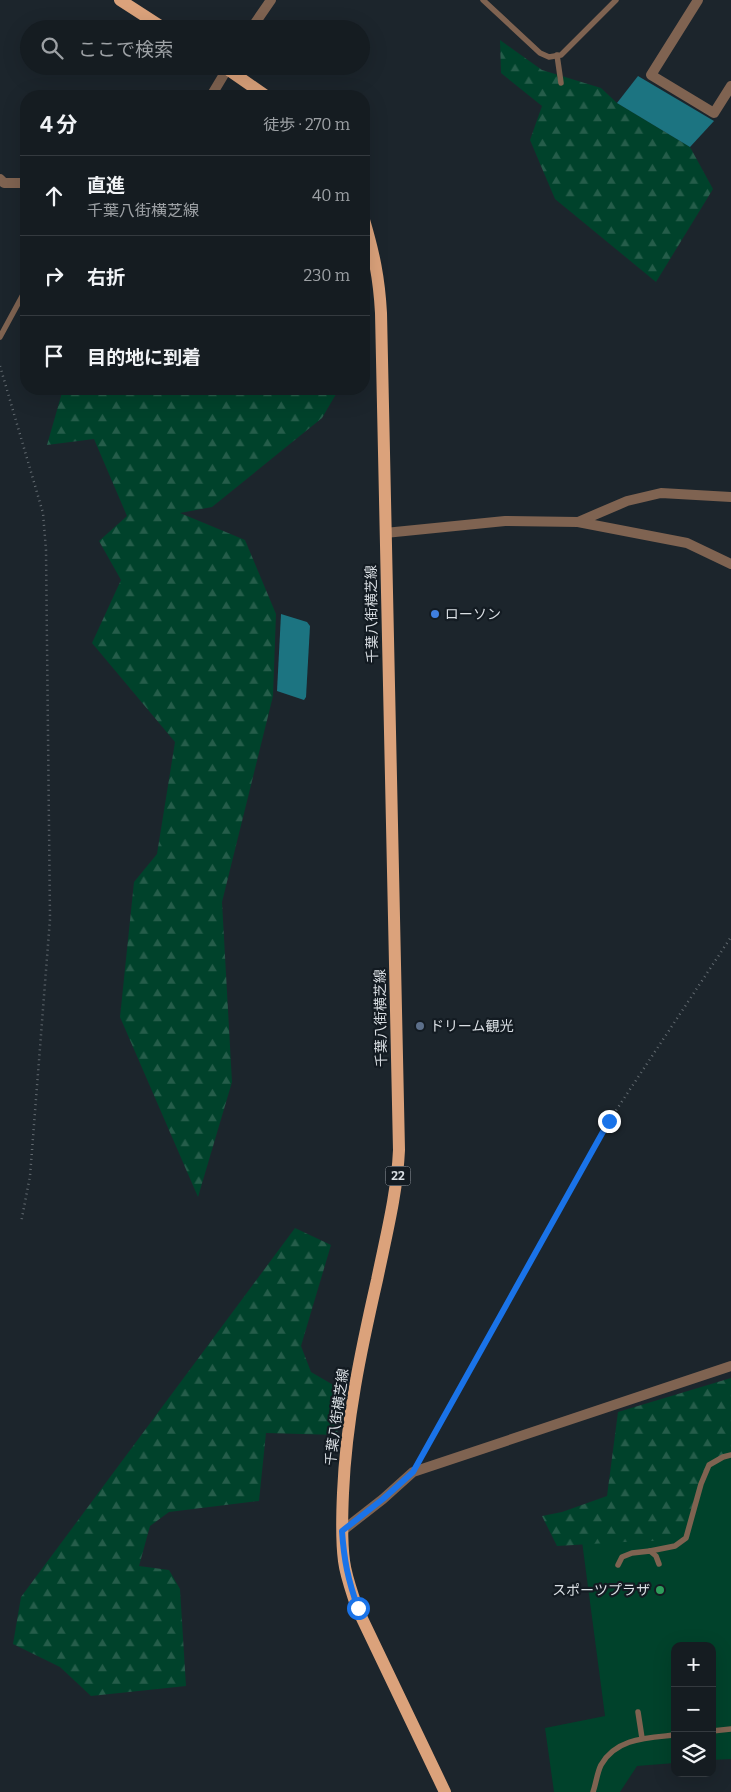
<!DOCTYPE html>
<html lang="ja">
<head>
<meta charset="utf-8">
<style>
  body { margin:0; font-family:Bitter,"Noto Sans JP",serif; background:#22292e; color:#f1f3f6 }
  .controls { position:absolute; right:15px; bottom:15px; display:grid; overflow:hidden; border-radius:10px; box-shadow:0 5px 20px #0002 }
  .controls button { width:45px; height:45px; display:grid; place-items:center; padding:0; border:0; border-bottom:1px solid #343a3f; background:#151c21; color:#f1f3f6; font:25px sans-serif }
  .stop { position:absolute; width:15px; height:15px; margin:-11px; border:4px solid #1a73e8; border-radius:50%; background:#fff }
  .stop.end { background:#1a73e8; border-color:#fff; box-shadow:0 1px 5px #0008 }
  .list { margin:0; padding:0; list-style:none }
  h2 { display:flex; justify-content:space-between; align-items:center; height:65px; margin:0; padding:0 20px; font-size:21px }
  h2 small { font-size:16px; font-weight:400; color:#9da1a5 }
  .list li { display:grid; grid-template-columns:32px 1fr auto; gap:15px; align-items:center; box-sizing:border-box; height:80px; padding:0 20px; border-top:1px solid #343a3f }
  .list b { display:block; font-size:19px; white-space:nowrap }
  .list p { margin:0; font-size:16px; white-space:nowrap; color:#9da1a5 }
  .list em { font-size:16px; font-style:normal; color:#9da1a5 }
  .icon { flex:none; width:28px; height:28px; fill:none; stroke:currentColor; stroke-width:2; stroke-linecap:round; stroke-linejoin:round }
  .map { position:relative; flex:none; width:731px; height:1792px; overflow:hidden }
  .search { position:absolute; background:#151c21; box-shadow:0 5px 20px #0002; left:20px; top:20px; width:350px; height:55px; display:flex; align-items:center; gap:12px; box-sizing:border-box; padding:0 18px; border-radius:28px; color:#9da1a5; font-size:19px }
  .panel { position:absolute; background:#151c21; box-shadow:0 5px 20px #0002; left:20px; top:90px; width:350px; height:305px; border-radius:20px }
  .map>svg:first-child { display:block }
  .green { fill:#00422b }
  .forest { fill:url(#forest-firs) }
  .water { fill:#1c7481 }
  .lines { fill:none; stroke-linecap:round; stroke-linejoin:round }
  .path { stroke:#636b71; stroke-width:2.5; stroke-dasharray:1 4; stroke-linecap:butt }
  .service { stroke:#7f6351; stroke-width:5.5 }
  .minor { stroke:#7f6351; stroke-width:10 }
  .tertiary { stroke:#7f6351; stroke-width:10 }
  .primary { stroke:#dba27b; stroke-width:12 }
  .route { stroke:#1a73e8; stroke-width:6 }
  .shop-dot { fill:#3f7fe0; stroke:#131b22; stroke-width:2 }
  .service-dot { fill:#5c6f8a; stroke:#131b22; stroke-width:2 }
  .leisure-dot { fill:#2e9e5b; stroke:#131b22; stroke-width:2 }
  .labels { text-anchor:middle; dominant-baseline:central; stroke-width:4.5; stroke-linejoin:round; paint-order:stroke }
  .shield { fill:#131b22; stroke:#9ea4aa; stroke-width:1 }
  .shield-label { font-size:12px; font-weight:bold; fill:#dadfe4 }
  .street-label { font-size:14px; fill:#dadfe4; stroke:#131b22 }
  .poi-label { font-size:14px; fill:#dadfe4; stroke:#131b22; text-anchor:start }
</style>
</head>
<body>
<div class="map">
<svg width="731" height="1792" viewBox="0 0 731 1792">
  <defs>
    <pattern id="forest-firs" width="22" height="20" patternUnits="userSpaceOnUse" patternTransform="scale(1.25)"><rect width="22" height="20" fill="#00422b"/><path d="M5 1l3.5 6h-7zM16 11l3.5 6h-7z" fill="#255d4a"/></pattern>
  </defs>
  <rect width="100%" height="100%" fill="#1c252c"/>
  <path class="green" d="M731,1441V1759L712,1760V1646H675V1763L637,1766L620,1792H554L545,1728L605,1716L581,1534Z"/>
  <g class="forest">
    <path d="M500,40L542,70L601,88L617,103L690,147L713,189L656,282L555,199L530,140L542,106L501,73Z"/>
    <path d="M26,228V284L22,271Z"/>
    <path d="M63,389H339L322,418L212,507L180,513L245,540L276,614L273,696L222,902L232,1082L198,1197L120,1017L134,882L157,854L175,742L92,643L121,580L99,541L127,516L94,439L47,445Z"/>
    <path d="M295,1228L331,1245L301,1346L311,1372L342,1390L337,1435L266,1433L259,1501L169,1512L150,1526L139,1566L169,1570L180,1589L186,1686L91,1696L60,1667L13,1644L21,1597Z"/>
    <path d="M731,1378V1455L719,1458L707,1471L678,1541H641L557,1546L542,1516L562,1512L607,1496L618,1412Z"/>
  </g>
  <g class="water">
    <path d="M638,76L714,121L690,147L617,103Z"/>
    <path d="M281,614L307,622L310,626L306,697L304,700L277,691Z"/>
  </g>
  <g class="lines">
    <g class="path">
      <path d="M0,366L43,513L46,550L50,919L30,1176L21,1223"/>
      <path d="M423,1455L609,1121L731,937"/>
    </g>
    <g class="service">
      <path d="M483,0L540,53L549,57L561,55L616,0"/>
      <path d="M557,55L561,83"/>
      <path d="M0,337L26,289"/>
      <path d="M650,1551L675,1546L686,1538L701,1484L709,1465L723,1457L731,1455"/>
      <path d="M618,1565L622,1557L632,1553L650,1551L656,1556L659,1564"/>
      <path d="M638,1712L642,1738"/>
      <path d="M712,1731L731,1729"/>
      <path d="M593,1792C596,1784 597,1773 601,1765C616,1738 647,1738 675,1735"/>
    </g>
    <g class="minor">
      <path d="M698,0L651,75L714,113L731,86"/>
      <path d="M251,29L271,0"/>
      <path d="M211,96L229,66"/>
      <path d="M0,179L4,183H26"/>
      <path d="M578,522L627,501L661,493L731,497"/>
      <path d="M342,1531L383,1499L413,1472L731,1366"/>
    </g>
    <path class="tertiary" d="M385,533L505,521L578,522L687,543L731,564"/>
    <g class="primary">
      <path d="M120,0L165,29"/>
      <path d="M223,66L266,96"/>
      <path d="M364,220C374,254 379,277 381,313L399,1150C397,1194 386,1236 377,1280C361,1350 346,1421 343,1493C342,1515 341,1538 344,1561C346,1577 352,1592 357,1608L445,1792"/>
    </g>
  </g>
  <g class="lines">
    <path class="route" d="M358,1608C348,1580 344,1560 342,1531L383,1499L413,1472L609,1121"/>
  </g>
  <circle class="shop-dot" cx="435" cy="614" r="5"/>
  <circle class="service-dot" cx="420" cy="1026" r="5"/>
  <circle class="leisure-dot" cx="660" cy="1590" r="5"/>
  <g class="labels">
    <rect class="shield" x="385.5" y="1166.5" width="25" height="19" rx="4"/>
    <g class="shield-label">
      <text x="398" y="1176">22</text>
    </g>
    <g class="street-label">
      <text transform="translate(372 614) rotate(-91)">千葉八街横芝線</text>
      <text transform="translate(381 1018) rotate(-91)">千葉八街横芝線</text>
      <text transform="translate(337 1417) rotate(-82)">千葉八街横芝線</text>
    </g>
    <g class="poi-label">
      <text x="445" y="614">ローソン</text>
      <text x="430" y="1026">ドリーム観光</text>
      <text x="650" y="1590" text-anchor="end">スポーツプラザ</text>
    </g>
  </g>
</svg>
<div class="controls">
<button>+</button>
<button>−</button>
<button><svg class="icon" aria-label="layers" viewBox="0 0 24 24"><path d="M12 4l9 5-9 5-9-5zM3 14l9 5 9-5"/></svg></button>
</div>
<div class="stop" style="left:358px;top:1608px"></div>
<div class="stop end" style="left:609px;top:1121px"></div>
<div class="search"><svg class="icon" aria-label="search" viewBox="0 0 24 24"><circle cx="10" cy="10" r="6"/><path d="M15 15l6 6"/></svg>ここで検索</div>
<section class="panel">
<h2>4 分<small>徒歩 · 270 m</small></h2>
<ul class="list">
<li><svg class="icon" aria-label="ahead" viewBox="0 0 24 24"><path d="M12 20V5M6 11l6-6 6 6"/></svg><div><b>直進</b><p>千葉八街横芝線</p></div><em>40 m</em></li>
<li><svg class="icon" aria-label="right" viewBox="0 0 24 24"><path d="M7 20v-9h11M14 6l5 5-5 5"/></svg><div><b>右折</b></div><em>230 m</em></li>
<li><svg class="icon" aria-label="arrive" viewBox="0 0 24 24"><path d="M6 21V4h12l-3 4 3 4H6"/></svg><div><b>目的地に到着</b></div></li>
</ul>
</section>
</div>
</body>
</html>
